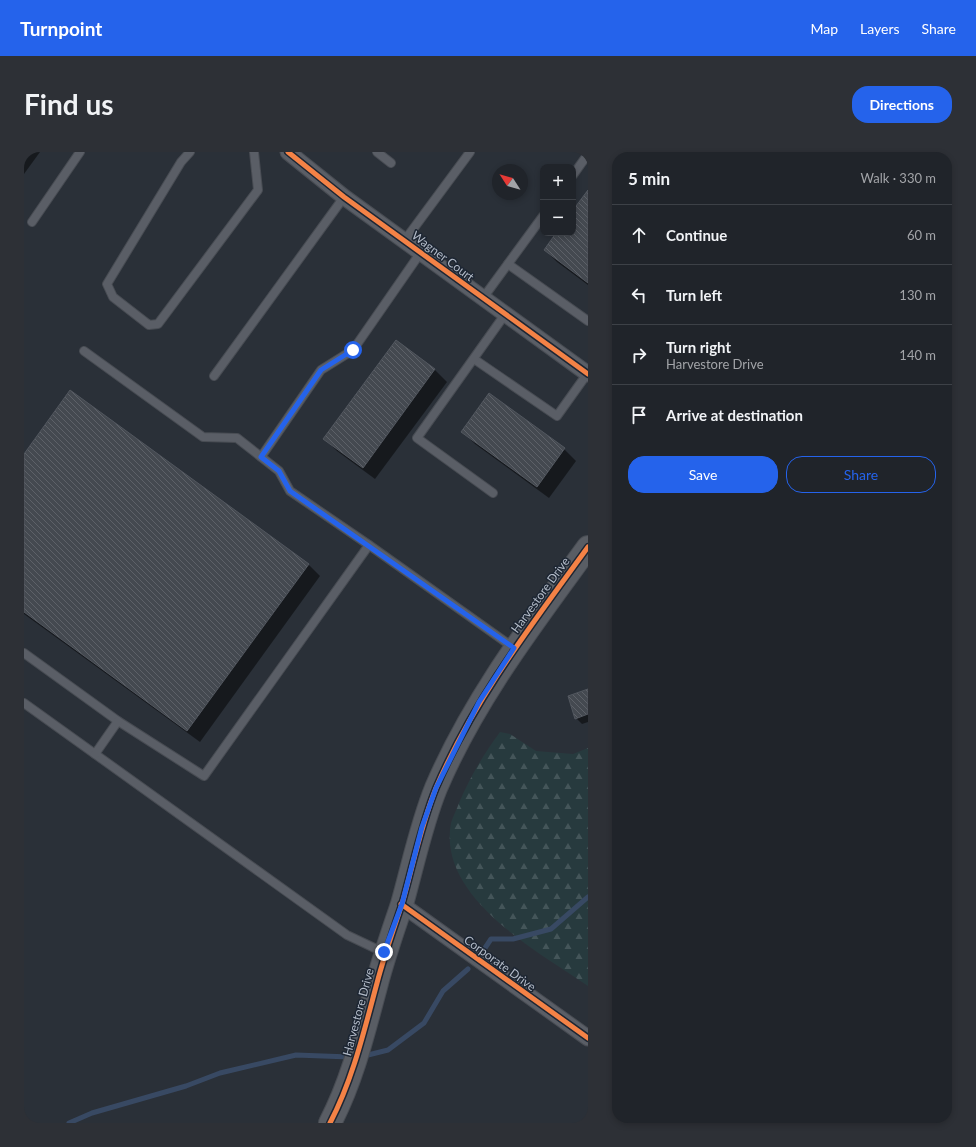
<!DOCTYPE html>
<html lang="en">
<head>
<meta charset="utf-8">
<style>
  body { margin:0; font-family:Lato,sans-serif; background:#2d3036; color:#f1f3f6 }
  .controls { position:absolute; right:12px; top:12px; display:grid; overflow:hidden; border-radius:8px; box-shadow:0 2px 6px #0003 }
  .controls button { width:36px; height:36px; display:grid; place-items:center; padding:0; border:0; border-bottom:1px solid #3d4147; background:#20242a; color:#f1f3f6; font:20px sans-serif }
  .compass { position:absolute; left:468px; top:12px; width:36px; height:36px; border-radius:50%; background:#20242a; box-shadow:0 2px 6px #0003; rotate:306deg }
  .stop { position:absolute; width:12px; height:12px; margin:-9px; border:3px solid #2563eb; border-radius:50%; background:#fff }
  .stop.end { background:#2563eb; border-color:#fff; box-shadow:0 1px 4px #0008 }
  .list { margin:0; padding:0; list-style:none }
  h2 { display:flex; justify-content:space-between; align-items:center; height:52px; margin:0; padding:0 16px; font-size:17px }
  h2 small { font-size:13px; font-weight:400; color:#a2a4a8 }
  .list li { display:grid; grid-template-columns:26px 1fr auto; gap:12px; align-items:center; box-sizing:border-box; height:60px; padding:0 16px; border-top:1px solid #3d4147 }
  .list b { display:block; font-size:15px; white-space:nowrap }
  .list p { margin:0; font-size:13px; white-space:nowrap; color:#a2a4a8 }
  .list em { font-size:13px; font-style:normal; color:#a2a4a8 }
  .actions { display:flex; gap:8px; padding:12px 16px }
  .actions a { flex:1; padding:9px 0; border:1px solid #2563eb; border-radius:16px; text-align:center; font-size:14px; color:#2563eb }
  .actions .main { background:#2563eb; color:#fff }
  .icon { flex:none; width:22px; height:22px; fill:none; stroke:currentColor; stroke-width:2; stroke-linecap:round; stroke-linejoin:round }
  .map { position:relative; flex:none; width:564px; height:971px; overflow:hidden; border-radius:16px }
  header { display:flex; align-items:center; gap:24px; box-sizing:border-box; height:56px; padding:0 20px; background:#2563eb; color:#fff }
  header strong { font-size:19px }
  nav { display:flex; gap:22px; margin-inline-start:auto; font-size:14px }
  .intro { display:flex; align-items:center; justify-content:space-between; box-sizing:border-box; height:96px; padding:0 24px }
  h1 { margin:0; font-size:28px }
  .button { padding:10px 18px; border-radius:16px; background:#2563eb; color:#fff; font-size:14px; font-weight:700 }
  main { display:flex; gap:24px; padding:0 24px }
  aside { flex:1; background:#20242a; border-radius:16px; box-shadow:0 2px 6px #0003 }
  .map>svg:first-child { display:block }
  .forest { fill:url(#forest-firs) }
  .shadow { fill:#0007 }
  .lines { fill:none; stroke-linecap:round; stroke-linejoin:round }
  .stream { stroke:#384963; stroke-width:5 }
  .building { fill:url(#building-back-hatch); stroke:#52575f }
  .lane-casing { stroke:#484c53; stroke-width:10 }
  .street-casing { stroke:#484c53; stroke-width:17 }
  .secondary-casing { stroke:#484c53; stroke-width:24 }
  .lane { stroke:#5a5e66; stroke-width:8 }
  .street { stroke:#5a5e66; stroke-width:15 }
  .secondary { stroke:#595d64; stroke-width:22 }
  .cycleway-casing { stroke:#1d2633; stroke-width:8 }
  .cycleway { stroke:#f48246; stroke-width:5 }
  .route { stroke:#2563eb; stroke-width:5 }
  .labels { text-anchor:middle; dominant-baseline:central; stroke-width:3; stroke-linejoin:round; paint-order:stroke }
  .street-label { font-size:12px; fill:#b4bcc9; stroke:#1d2633 }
</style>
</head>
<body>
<header>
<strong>Turnpoint</strong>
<nav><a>Map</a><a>Layers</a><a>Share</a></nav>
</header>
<div class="intro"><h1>Find us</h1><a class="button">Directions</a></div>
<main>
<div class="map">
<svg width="564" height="971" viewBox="0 0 564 971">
  <defs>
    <pattern id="forest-firs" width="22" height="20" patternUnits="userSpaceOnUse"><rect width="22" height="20" fill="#273a3e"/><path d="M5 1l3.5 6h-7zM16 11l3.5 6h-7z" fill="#445559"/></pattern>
    <pattern id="building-back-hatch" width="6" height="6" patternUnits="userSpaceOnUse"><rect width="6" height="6" fill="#444950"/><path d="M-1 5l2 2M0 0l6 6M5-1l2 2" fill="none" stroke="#5d6168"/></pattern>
  </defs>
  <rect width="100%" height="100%" fill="#2a3038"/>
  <path class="forest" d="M476,580L486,582L512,599L549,602L564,596V834C513,799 413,745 427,671C429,664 433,657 435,651C446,625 459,603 476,580Z"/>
  <g class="shadow">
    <path d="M0,0H16L0,22Z"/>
    <path d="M564,39V133L533,110L521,98L534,81H549V60Z"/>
    <path d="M411,218L423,230L351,327L313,299L301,287Z"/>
    <path d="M439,280L540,297L552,309L525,346L451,292Z"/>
    <path d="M0,303L284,412L296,424L176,590L0,462Z"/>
    <path d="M564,538V570L558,572L552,566Z"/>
  </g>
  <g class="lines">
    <g class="stream">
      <path d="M461,796L467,787H489L527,777L564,745"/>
      <path d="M340,904L364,898L400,871L419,839L444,817"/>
      <path d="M45,971L68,961L162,934L196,921L272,903L326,905"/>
    </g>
  </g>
  <g class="building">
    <path d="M564,38V131L520,98L532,81H549V58Z"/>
    <path d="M372,188L411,217L339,316L299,287Z"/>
    <path d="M46,238L285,412L163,579L0,460V302Z"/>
    <path d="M465,241L541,296L513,335L437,280Z"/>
    <path d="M564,537V562L551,567L544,544Z"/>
  </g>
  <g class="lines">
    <defs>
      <g id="lane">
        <path d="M166,0L157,10L83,132L89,145L125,173L134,172L234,38L230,0"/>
        <path d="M353,0L367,11"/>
        <path d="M549,23L564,2"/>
        <path d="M8,70L56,0"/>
        <path d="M381,88L446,0"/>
        <path d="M484,112L564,169"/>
        <path d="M459,146L519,64"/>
        <path d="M60,199L179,285L213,286L255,319L266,339L345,393L490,496"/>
        <path d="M450,207L533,264L563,222"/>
        <path d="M190,224L320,45"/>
        <path d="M237,305L297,218L329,198L397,100"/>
        <path d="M469,341L393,286L482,161"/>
        <path d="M0,501L94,569L180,624L345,393"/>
        <path d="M0,551L323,783L361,801"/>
        <path d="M71,602L94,569"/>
      </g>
      <g id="street">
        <path d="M264,0L320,45L564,222"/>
        <path d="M377,752L564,886"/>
      </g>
      <path id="secondary" d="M306,971C329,927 340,879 353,831C360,804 369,779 378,752C389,713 397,673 412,636C450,547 508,472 564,395"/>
    </defs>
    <use href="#lane" class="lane-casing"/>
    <use href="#street" class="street-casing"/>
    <use href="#secondary" class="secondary-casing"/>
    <use href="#lane" class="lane"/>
    <use href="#street" class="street"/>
    <use href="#secondary" class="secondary"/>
    <defs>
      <g id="cycleway">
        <path d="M264,0L320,45L564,222"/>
        <path d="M377,752L564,886"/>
        <path d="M306,971C329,927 340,879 353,831C360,804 369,779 378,752C389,713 397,673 412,636C450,547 508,472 564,395"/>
      </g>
    </defs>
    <use href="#cycleway" class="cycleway-casing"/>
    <use href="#cycleway" class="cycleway"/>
  </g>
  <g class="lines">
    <path class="route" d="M329,198L297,218L237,305L255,319L266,339L490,496L455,550L412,636L398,675L378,752L360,800"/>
  </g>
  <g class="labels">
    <g class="street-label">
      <text transform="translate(419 104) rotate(37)">Wagner Court</text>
      <text transform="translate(516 443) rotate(-54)">Harvestore Drive</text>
      <text transform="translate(476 811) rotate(36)">Corporate Drive</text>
      <text transform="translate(334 860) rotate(-75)">Harvestore Drive</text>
    </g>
  </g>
</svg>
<div class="controls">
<button>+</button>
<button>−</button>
</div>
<svg class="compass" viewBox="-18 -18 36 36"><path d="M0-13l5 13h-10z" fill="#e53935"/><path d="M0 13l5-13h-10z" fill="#a2a4a8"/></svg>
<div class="stop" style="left:329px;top:198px"></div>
<div class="stop end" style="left:360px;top:800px"></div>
</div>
<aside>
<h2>5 min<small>Walk · 330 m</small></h2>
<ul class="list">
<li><svg class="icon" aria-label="ahead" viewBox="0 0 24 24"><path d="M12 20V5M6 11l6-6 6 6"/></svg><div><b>Continue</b></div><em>60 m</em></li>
<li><svg class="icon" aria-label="left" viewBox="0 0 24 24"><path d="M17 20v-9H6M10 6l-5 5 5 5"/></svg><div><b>Turn left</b></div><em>130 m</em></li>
<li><svg class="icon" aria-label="right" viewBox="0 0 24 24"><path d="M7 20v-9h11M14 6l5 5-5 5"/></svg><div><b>Turn right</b><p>Harvestore Drive</p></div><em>140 m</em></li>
<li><svg class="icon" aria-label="arrive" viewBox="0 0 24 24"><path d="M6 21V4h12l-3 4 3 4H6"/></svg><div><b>Arrive at destination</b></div></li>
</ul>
<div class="actions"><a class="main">Save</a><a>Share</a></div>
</aside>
</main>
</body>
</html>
